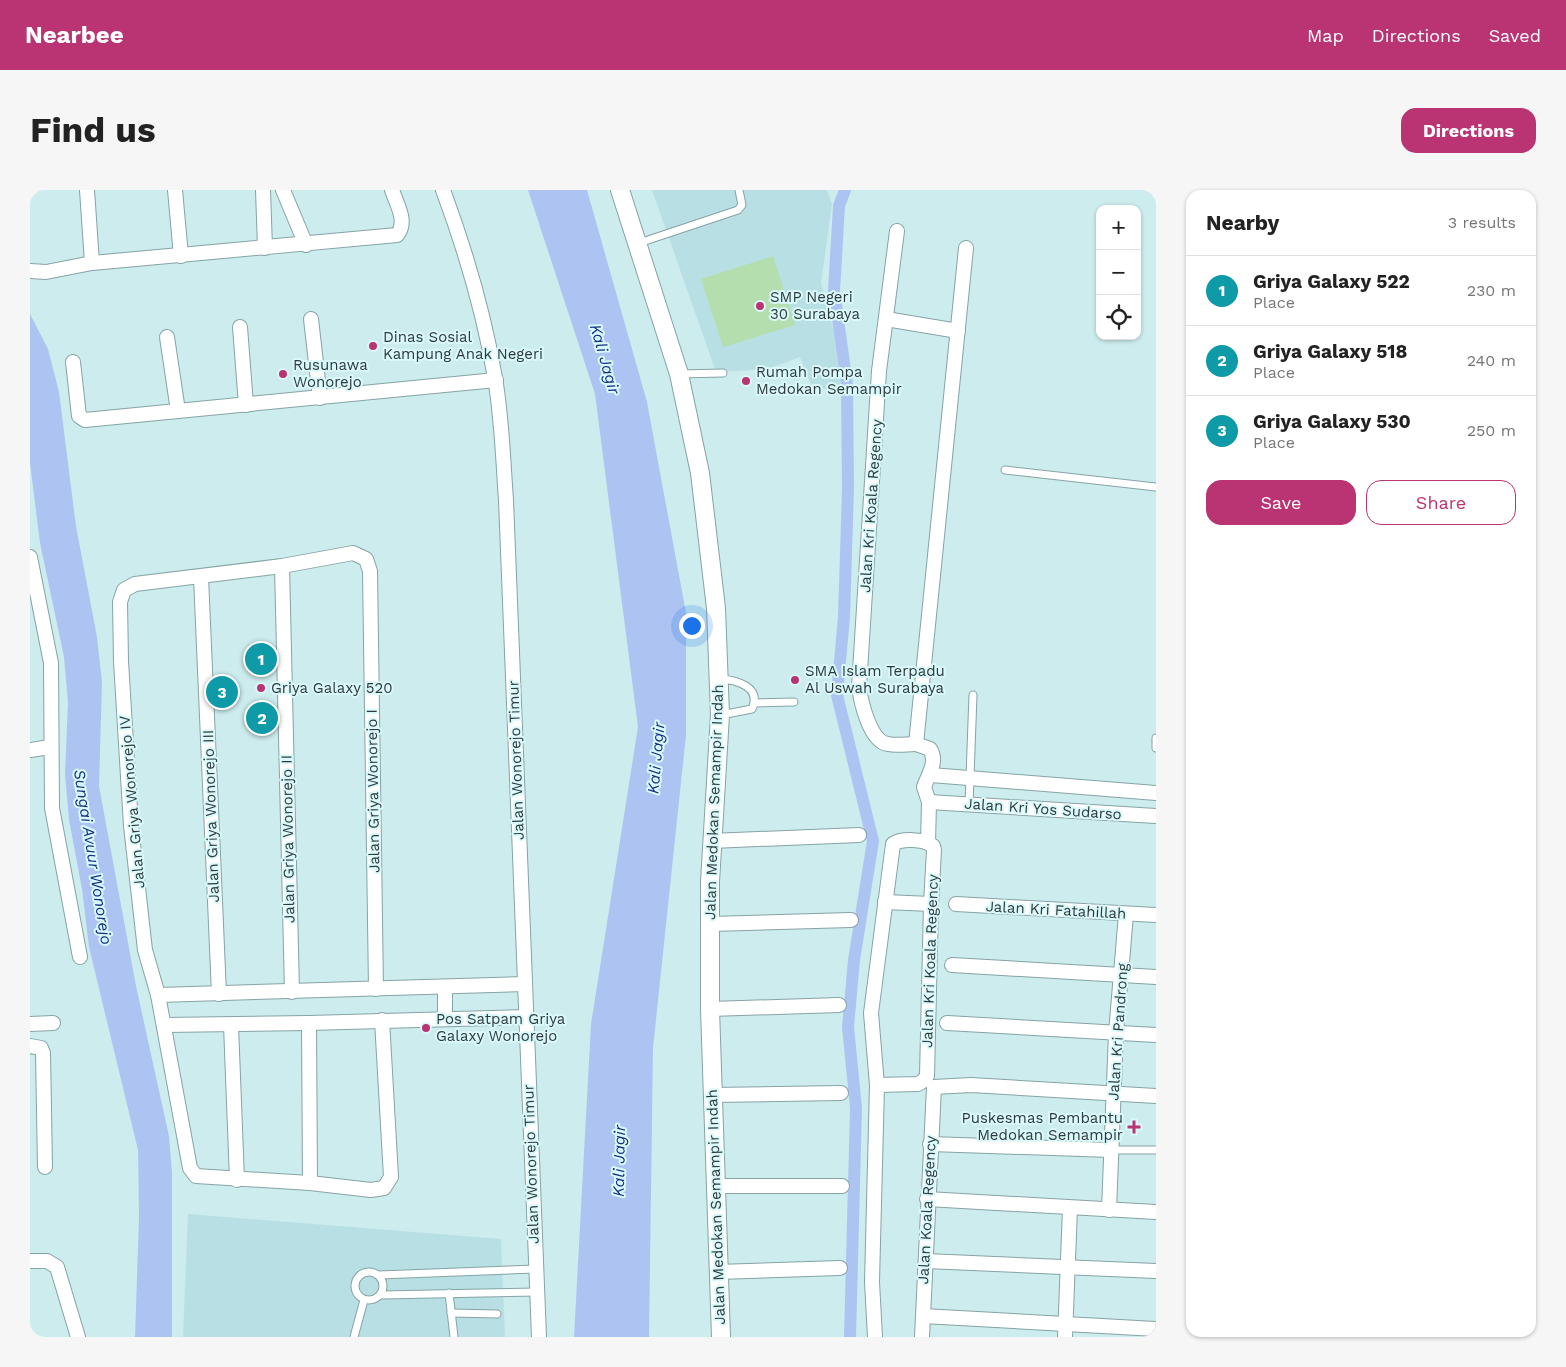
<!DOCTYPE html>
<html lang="en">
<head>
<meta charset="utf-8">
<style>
  body { margin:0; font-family:"Work Sans",sans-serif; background:#f6f6f6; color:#222 }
  .controls { position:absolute; right:15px; top:15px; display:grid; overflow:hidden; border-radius:10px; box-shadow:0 1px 4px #0004 }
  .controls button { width:45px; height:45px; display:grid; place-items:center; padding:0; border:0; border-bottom:1px solid #e0e0e0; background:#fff; color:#222; font:25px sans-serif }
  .you { position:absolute; left:661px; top:435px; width:18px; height:18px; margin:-12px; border:4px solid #fff; border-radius:50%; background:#1a73e8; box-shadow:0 0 0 8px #1a73e833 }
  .badge { display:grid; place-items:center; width:32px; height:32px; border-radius:50%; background:#ba3372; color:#fff; font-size:16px; font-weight:700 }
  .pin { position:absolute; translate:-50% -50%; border:2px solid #fff; box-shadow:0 1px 5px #0006 }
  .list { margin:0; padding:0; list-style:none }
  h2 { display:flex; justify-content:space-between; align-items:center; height:65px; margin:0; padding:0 20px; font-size:21px }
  h2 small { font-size:16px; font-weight:400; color:#767676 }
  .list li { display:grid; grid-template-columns:32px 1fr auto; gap:15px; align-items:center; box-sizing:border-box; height:70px; padding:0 20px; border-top:1px solid #e0e0e0 }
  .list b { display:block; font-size:19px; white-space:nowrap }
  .list p { margin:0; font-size:16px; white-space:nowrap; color:#767676 }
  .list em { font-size:16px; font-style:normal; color:#767676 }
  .actions { display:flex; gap:10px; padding:15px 20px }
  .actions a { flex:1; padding:11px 0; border:1px solid #ba3372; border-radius:15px; text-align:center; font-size:18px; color:#ba3372 }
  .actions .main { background:#ba3372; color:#fff }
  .icon { flex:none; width:28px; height:28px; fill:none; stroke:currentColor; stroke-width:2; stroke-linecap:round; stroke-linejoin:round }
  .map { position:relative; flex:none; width:1126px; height:1147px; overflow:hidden; border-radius:15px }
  header { display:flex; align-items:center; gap:30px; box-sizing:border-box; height:70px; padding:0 25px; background:#ba3372; color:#fff }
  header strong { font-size:24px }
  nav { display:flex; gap:28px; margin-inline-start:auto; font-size:18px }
  .intro { display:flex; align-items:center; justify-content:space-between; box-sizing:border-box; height:120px; padding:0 30px }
  h1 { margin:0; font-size:35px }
  .button { padding:12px 22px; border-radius:15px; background:#ba3372; color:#fff; font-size:18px; font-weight:700 }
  main { display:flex; gap:30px; padding:0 30px }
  aside { flex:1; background:#fff; border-radius:15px; box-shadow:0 1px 4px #0004 }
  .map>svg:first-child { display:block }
  .built { fill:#b8dfe3 }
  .green { fill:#b4dead }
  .water { fill:#adc4f2 }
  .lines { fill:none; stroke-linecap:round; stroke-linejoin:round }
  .canal { stroke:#adc4f2; stroke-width:12 }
  .service-casing { stroke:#86a3a5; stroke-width:9 }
  .minor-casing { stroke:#86a3a5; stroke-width:16 }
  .tertiary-casing { stroke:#86a3a5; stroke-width:20 }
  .service { stroke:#fff; stroke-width:7 }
  .minor { stroke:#fff; stroke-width:14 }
  .tertiary { stroke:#fff; stroke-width:18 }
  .poi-dot { fill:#ba3372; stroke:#daf9fb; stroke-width:2 }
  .labels { text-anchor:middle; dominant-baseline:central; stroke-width:4; stroke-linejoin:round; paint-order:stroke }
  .poi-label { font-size:15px; fill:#2e3a3b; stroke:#daf9fb; text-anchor:start }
  .street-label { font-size:15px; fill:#2e3a3b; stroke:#daf9fb }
  .water-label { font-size:16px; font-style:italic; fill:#103084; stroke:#daf9fb }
</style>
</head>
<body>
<header>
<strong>Nearbee</strong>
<nav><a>Map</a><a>Directions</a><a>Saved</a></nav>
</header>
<div class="intro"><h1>Find us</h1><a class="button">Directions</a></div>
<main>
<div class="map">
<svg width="1126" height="1147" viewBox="0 0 1126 1147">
  <rect width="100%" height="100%" fill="#cdecee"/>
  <g class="built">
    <path d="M622,0H797L802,14L791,93L803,139L811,198L796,199L781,195L770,167L737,179L686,182Z"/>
    <path d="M158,1024L471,1049L475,1147H153Z"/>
  </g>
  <path class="green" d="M743,66L765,135L693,157L671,89Z"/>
  <g class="water">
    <path d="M498,0H557L617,212L656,423V545L623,858L619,1147H544L561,834L608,537L565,204Z"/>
    <path d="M0,124L18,159L29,202L46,336L67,447L72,492L69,596L106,796L139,946L142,983V1147H105L109,1027L108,960L59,757L52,699L39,630L35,584L38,513L34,467L10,353L0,273Z"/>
  </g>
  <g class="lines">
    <path class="canal" d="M815,0L809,16L804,101L817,194L818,299L814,427L807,505L843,651L824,770L818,837L826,918L820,1147"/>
    <defs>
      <g id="service">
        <path d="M609,53L708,20L712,15L709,0"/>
        <path d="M649,184L693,183"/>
        <path d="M975,280L1126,297"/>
        <path d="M690,489C707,490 732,497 722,519L691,525"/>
        <path d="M725,513L764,512"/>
        <path d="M1126,548V558"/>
        <path d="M939,614L943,505"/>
        <path d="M1081,960H1126"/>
        <circle cx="339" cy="1096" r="14"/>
        <path d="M349,1085L505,1079"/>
        <path d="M419,1103L424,1147"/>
        <path d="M351,1105L507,1102"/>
        <path d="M421,1123L467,1124"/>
        <path d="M324,1147L334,1110"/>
      </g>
      <g id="minor">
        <path d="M57,0L62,73"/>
        <path d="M145,0L151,66"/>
        <path d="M233,0L235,58"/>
        <path d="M253,0L276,55"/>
        <path d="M413,0C436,62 454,123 465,188C472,228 473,270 476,310L509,1147"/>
        <path d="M867,41L849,181L829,497C831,512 840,552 858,554C867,556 877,554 886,554"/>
        <path d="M0,81L16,82L62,73L367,45C378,32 367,15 362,0"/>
        <path d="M281,129L290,208"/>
        <path d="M856,129L928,141"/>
        <path d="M210,137L216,215"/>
        <path d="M137,147L148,221"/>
        <path d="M43,172L49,226L55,230L466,190"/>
        <path d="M0,367L21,473L22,618L50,767"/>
        <path d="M252,376L262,802"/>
        <path d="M171,387L189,804"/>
        <path d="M0,560L20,557"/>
        <path d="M901,585L1126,603"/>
        <path d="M899,612L1126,626"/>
        <path d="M681,651L829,645"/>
        <path d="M898,653L899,612L894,597C898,585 908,572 900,559L886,554L936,58"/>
        <path d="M855,712L901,714"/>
        <path d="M926,714L1126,725"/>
        <path d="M680,734L821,730"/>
        <path d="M922,775L1126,787"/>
        <path d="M415,798V829"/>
        <path d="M346,799L340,381L336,369L323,363L252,376L105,394L94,400L90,412L91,471L101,636L115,760L128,805L160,978L166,986L280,993L341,1000L354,998L361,987L352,830"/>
        <path d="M128,805L494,794"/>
        <path d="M680,819L809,815"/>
        <path d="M279,833L280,993"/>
        <path d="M917,833L1126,845"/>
        <path d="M0,834L23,833"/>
        <path d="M134,835L279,833L495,827"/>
        <path d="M201,835L207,990"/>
        <path d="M0,856L11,858L13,863L15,977"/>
        <path d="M682,905L811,903"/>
        <path d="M900,954L1081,960"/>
        <path d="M685,996H812"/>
        <path d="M897,1009L1126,1022"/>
        <path d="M1079,1020L1086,843L1096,724"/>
        <path d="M0,1071H17L27,1077L48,1147"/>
        <path d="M896,1071L1126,1081"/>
        <path d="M687,1082L810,1078"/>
        <path d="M893,1126L1126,1139"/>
        <path d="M845,1147L842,1092L847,895L841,823L863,654C872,648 894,649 903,656L904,660L901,714L897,886L893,891L888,894L847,895"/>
        <path d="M892,1147L904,897L941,895L1126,906"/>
        <path d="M1035,1147L1040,1018"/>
      </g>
      <path id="tertiary" d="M590,0L649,184L670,283L686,418L690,525L680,692V819L691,1147"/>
    </defs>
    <use href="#service" class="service-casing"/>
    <use href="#minor" class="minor-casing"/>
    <use href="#tertiary" class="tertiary-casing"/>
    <use href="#service" class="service"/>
    <use href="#minor" class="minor"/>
    <use href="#tertiary" class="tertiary"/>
  </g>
  <g class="poi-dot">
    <circle cx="730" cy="116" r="5"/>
    <circle cx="343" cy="156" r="5"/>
    <circle cx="253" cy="184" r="5"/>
    <circle cx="716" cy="191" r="5"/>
    <circle cx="765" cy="490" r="5"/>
    <circle cx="231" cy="498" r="5"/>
    <circle cx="396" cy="838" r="5"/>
    <path d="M1101.5 929.5h5v5h5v5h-5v5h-5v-5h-5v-5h5z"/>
  </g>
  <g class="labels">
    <g class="poi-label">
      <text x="740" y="107">SMP Negeri<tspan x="740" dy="17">30 Surabaya</tspan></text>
      <text x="353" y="147">Dinas Sosial<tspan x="353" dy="17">Kampung Anak Negeri</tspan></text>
      <text x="263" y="175">Rusunawa<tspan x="263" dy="17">Wonorejo</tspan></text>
      <text x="726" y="182">Rumah Pompa<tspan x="726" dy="17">Medokan Semampir</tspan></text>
      <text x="775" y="481">SMA Islam Terpadu<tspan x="775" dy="17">Al Uswah Surabaya</tspan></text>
      <text x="241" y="498">Griya Galaxy 520</text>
      <text x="406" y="829">Pos Satpam Griya<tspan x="406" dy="17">Galaxy Wonorejo</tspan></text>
      <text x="1093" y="928" text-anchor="end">Puskesmas Pembantu<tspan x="1093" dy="17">Medokan Semampir</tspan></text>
    </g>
    <g class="street-label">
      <text transform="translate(841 316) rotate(-86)">Jalan Kri Koala Regency</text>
      <text transform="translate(486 570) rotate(-92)">Jalan Wonorejo Timur</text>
      <text transform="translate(343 601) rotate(-91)">Jalan Griya Wonorejo I</text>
      <text transform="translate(102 612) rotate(-95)">Jalan Griya Wonorejo IV</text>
      <text transform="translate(684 612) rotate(-88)">Jalan Medokan Semampir Indah</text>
      <text transform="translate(1013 619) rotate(4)">Jalan Kri Yos Sudarso</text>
      <text transform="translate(181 626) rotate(-92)">Jalan Griya Wonorejo III</text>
      <text transform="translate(258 649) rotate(-91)">Jalan Griya Wonorejo II</text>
      <text transform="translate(1026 720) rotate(3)">Jalan Kri Fatahillah</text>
      <text transform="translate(900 771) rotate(-88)">Jalan Kri Koala Regency</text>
      <text transform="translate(1088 842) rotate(-86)">Jalan Kri Pandrong</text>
      <text transform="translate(501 974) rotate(-92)">Jalan Wonorejo Timur</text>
      <text transform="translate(686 1017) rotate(-92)">Jalan Medokan Semampir Indah</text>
      <text transform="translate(897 1020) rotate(-87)">Jalan Koala Regency</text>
    </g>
    <g class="water-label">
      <text transform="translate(575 169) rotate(74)">Kali Jagir</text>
      <text transform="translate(626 568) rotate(-85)">Kali Jagir</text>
      <text transform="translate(63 667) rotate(81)">Sungai Avuur Wonorejo</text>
      <text transform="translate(589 971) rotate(-89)">Kali Jagir</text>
    </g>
  </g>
</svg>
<div class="controls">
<button>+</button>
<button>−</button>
<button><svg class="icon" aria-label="locate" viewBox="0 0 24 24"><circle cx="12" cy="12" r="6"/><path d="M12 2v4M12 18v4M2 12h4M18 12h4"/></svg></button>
</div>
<div class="you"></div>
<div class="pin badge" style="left:231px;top:469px;background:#0f9aa8">1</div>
<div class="pin badge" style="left:232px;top:528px;background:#0f9aa8">2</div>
<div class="pin badge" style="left:192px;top:502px;background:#0f9aa8">3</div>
</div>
<aside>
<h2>Nearby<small>3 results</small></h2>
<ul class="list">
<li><span class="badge" style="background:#0f9aa8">1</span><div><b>Griya Galaxy 522</b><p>Place</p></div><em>230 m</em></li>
<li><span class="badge" style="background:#0f9aa8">2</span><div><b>Griya Galaxy 518</b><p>Place</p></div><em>240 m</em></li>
<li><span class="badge" style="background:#0f9aa8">3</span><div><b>Griya Galaxy 530</b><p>Place</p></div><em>250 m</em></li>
</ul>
<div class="actions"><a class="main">Save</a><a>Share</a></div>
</aside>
</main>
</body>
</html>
